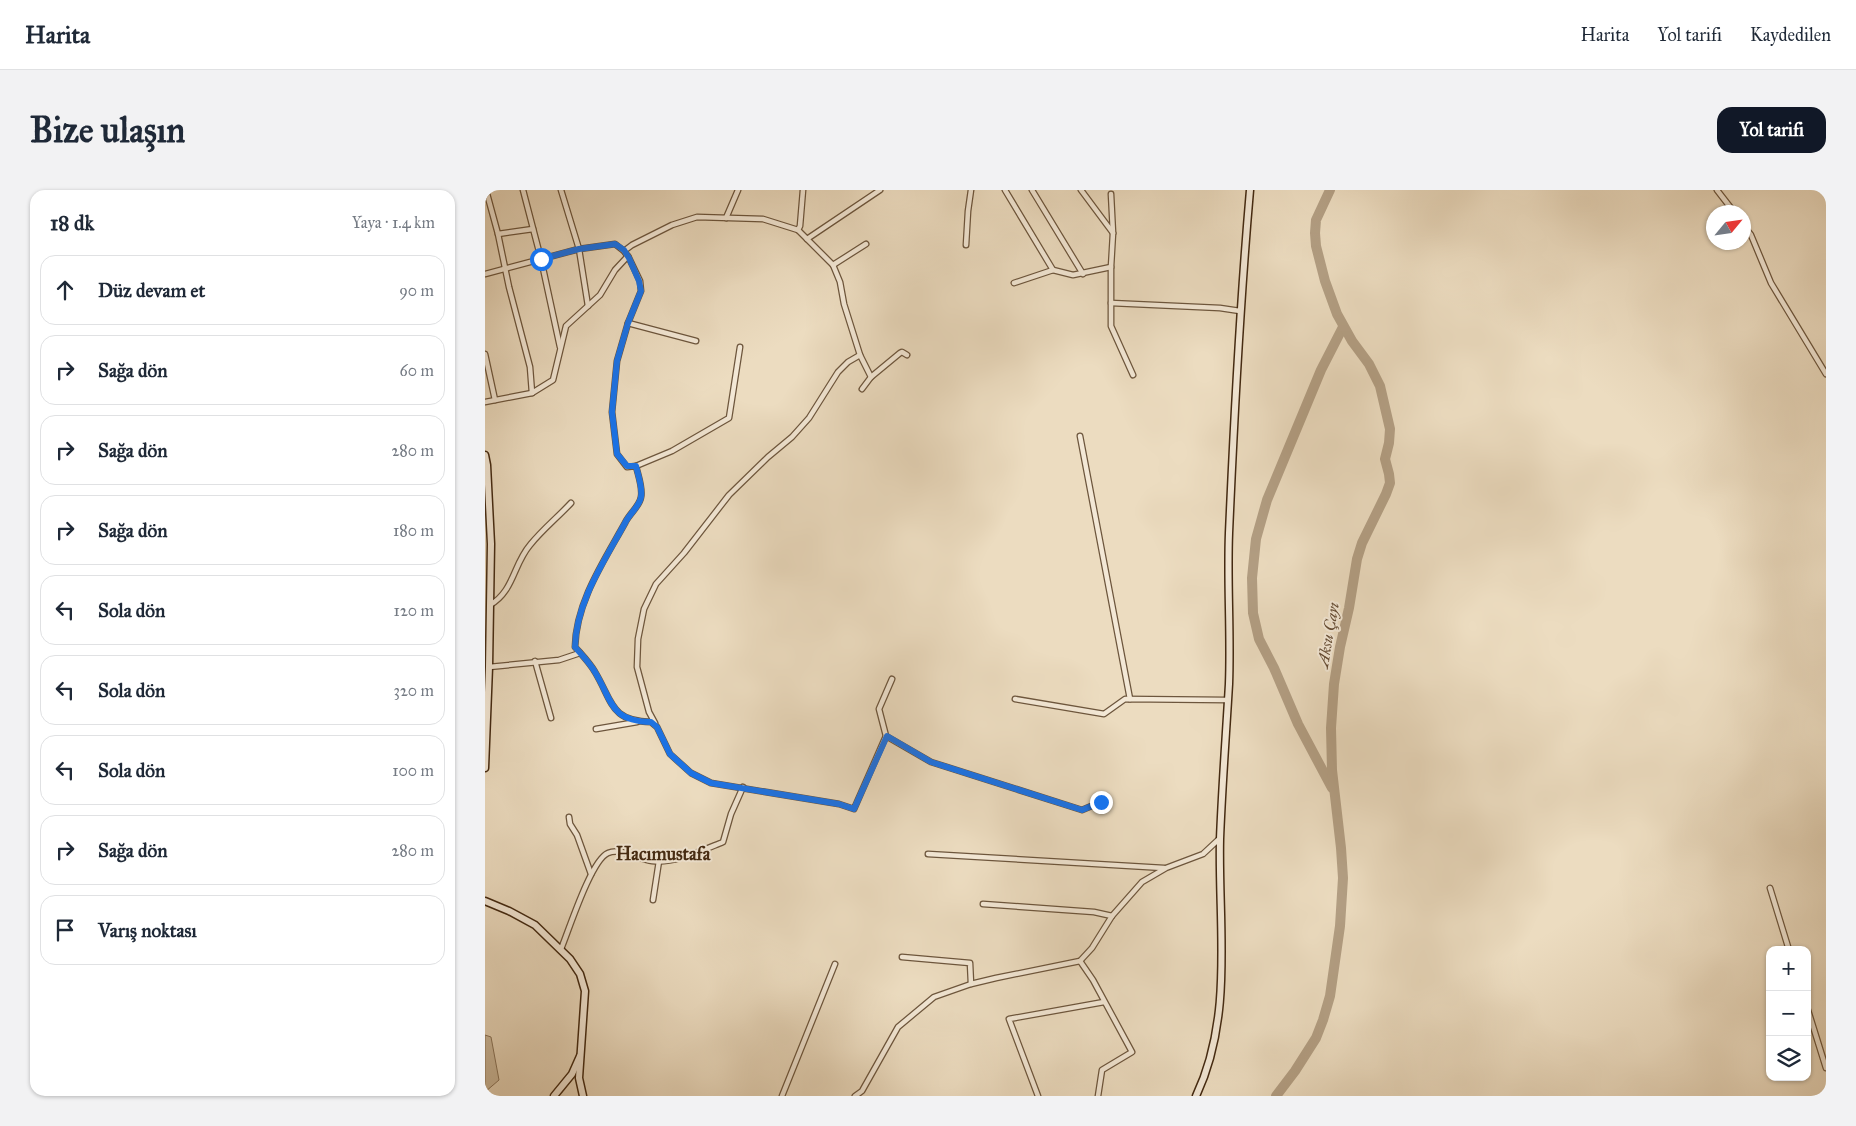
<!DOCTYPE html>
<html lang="tr">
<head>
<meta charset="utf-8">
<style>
  body { margin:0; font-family:"IM FELL Great Primer",serif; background:#f2f2f3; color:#1f2937 }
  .controls { position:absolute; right:15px; bottom:15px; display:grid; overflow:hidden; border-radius:10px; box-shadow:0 1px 4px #0004 }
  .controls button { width:45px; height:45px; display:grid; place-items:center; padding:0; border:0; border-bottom:1px solid #e0e1e3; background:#fff; color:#1f2937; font:25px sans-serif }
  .compass { position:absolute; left:1221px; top:15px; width:45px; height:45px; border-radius:50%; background:#fff; box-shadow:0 1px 4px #0004; rotate:61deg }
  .stop { position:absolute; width:15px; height:15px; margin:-11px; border:4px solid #1a73e8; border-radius:50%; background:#fff }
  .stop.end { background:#1a73e8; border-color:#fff; box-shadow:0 1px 5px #0008 }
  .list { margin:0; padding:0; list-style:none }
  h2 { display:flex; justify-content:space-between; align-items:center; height:65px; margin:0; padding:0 20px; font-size:21px }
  h2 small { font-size:16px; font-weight:400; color:#747a83 }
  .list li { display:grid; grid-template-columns:32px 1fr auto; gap:15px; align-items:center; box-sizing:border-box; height:70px; margin:0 10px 10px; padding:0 10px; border:1px solid #e0e1e3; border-radius:15px }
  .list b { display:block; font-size:19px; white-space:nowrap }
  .list em { font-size:16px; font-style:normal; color:#747a83 }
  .icon { flex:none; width:28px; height:28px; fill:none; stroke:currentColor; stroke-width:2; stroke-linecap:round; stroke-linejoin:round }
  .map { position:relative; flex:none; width:1341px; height:906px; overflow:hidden; border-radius:15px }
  header { display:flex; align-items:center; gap:30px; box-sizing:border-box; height:70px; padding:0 25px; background:#fff; border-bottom:1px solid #e0e1e3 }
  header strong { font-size:24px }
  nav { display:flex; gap:28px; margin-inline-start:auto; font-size:18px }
  .intro { display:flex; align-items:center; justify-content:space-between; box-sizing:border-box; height:120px; padding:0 30px }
  h1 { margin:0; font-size:35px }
  .button { padding:12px 22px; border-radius:15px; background:#111827; color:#fff; font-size:18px; font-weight:700 }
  main { display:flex; gap:30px; padding:0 30px }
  aside { flex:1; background:#fff; border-radius:15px; box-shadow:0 1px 4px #0004 }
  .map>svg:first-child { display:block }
  .green { fill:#cfbea2; stroke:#89745a }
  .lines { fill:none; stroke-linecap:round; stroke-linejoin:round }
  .river { stroke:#b39f84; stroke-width:10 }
  .street-casing { stroke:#6d563d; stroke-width:7 }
  .secondary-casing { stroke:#432911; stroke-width:9 }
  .street { stroke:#f3e8d6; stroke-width:4.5 }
  .secondary { stroke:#f3e8d6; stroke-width:6 }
  .route { stroke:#1a73e8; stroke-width:6 }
  .labels { text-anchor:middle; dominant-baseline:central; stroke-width:4; stroke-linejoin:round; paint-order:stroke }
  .water-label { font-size:16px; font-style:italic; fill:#654c34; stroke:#f3e8d6 }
  .quarter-label { font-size:18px; font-weight:bold; fill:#432911; stroke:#f3e8d6 }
</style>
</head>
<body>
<header>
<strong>Harita</strong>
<nav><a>Harita</a><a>Yol tarifi</a><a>Kaydedilen</a></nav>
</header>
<div class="intro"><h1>Bize ulaşın</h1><a class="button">Yol tarifi</a></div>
<main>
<aside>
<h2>18 dk<small>Yaya · 1.4 km</small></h2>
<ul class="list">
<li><svg class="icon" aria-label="ahead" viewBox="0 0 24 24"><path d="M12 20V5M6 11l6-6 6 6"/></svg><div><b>Düz devam et</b></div><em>90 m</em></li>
<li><svg class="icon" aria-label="right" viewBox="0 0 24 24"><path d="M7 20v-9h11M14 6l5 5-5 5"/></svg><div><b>Sağa dön</b></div><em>60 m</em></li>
<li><svg class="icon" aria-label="right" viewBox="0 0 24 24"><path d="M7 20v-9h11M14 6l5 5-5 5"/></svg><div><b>Sağa dön</b></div><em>280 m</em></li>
<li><svg class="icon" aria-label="right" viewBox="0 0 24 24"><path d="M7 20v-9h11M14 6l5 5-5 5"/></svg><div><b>Sağa dön</b></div><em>180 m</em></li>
<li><svg class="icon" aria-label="left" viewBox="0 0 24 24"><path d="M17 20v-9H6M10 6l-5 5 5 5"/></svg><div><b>Sola dön</b></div><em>120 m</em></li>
<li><svg class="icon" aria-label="left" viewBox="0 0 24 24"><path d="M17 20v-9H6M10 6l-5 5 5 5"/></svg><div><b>Sola dön</b></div><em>320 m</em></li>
<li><svg class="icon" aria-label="left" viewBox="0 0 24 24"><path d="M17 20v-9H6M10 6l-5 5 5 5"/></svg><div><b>Sola dön</b></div><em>100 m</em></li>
<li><svg class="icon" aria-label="right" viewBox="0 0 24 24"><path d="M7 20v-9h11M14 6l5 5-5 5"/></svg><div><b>Sağa dön</b></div><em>280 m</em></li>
<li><svg class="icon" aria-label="arrive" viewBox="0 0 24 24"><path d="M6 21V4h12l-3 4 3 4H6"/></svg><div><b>Varış noktası</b></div></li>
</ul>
</aside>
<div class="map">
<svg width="1341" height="906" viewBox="0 0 1341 906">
  <rect width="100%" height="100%" fill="#ecdcc0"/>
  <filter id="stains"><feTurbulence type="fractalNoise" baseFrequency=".004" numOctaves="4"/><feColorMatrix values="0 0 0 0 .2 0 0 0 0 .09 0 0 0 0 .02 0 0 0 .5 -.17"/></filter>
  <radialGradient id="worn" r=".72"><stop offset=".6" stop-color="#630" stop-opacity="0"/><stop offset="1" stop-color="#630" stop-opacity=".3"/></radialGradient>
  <path class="green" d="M0,845L6,847L14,890L0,902Z"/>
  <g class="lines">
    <g class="river">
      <path d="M847,598L813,534L789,478L774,449L768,423L767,388L771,349L782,310L836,180L858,137"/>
      <path d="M791,906L810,881L831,848L838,830L845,806L855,736L858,688L856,658L847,580L846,538L849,494L855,457L864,418L872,369L877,353L901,304L905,293L904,284L900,269L904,253L905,239L895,196L884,174L867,151L852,124L840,91L831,56L830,43L831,30L845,0"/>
    </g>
    <defs>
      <g id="street">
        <path d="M1,0L13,44L24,97L45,177L47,203"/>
        <path d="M38,0L56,69L75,157"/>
        <path d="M76,0L94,59L103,116"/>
        <path d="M520,0L568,80"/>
        <path d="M547,0L598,84"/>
        <path d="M596,0L628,43"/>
        <path d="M1232,0L1249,22"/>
        <path d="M626,4L628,43L626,77V136L648,185"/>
        <path d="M241,28L253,0"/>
        <path d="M1258,35L1266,45L1286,93L1341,184"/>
        <path d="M313,40L315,36L318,0"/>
        <path d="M13,44L48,39"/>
        <path d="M322,49L395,0"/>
        <path d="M481,55L483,21L486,0"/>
        <path d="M139,61L147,55L187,35L212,27L278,29L313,40L348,75L355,92L359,114L375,165L363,172L353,182L324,228L307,247L283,267L244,305L199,363L171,394L159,419L153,449L152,477L164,522L170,533"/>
        <path d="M348,75L381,54"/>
        <path d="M0,84L94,59L130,54L139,61L144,68L155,91L156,101L143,133L132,171L127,222L132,264L142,277L151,276C153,285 158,298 156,307C155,316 144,324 140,333C119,371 91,412 90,457C97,465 105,473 110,482C128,512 125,531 166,532L172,537L185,564L206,583L226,593L354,614L369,619L401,546L394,519L407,489"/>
        <path d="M529,93L568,80L588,85L626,77"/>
        <path d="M626,113L735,118L755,121"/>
        <path d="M143,133L211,151"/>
        <path d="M0,164L10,210"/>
        <path d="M375,165L386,187"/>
        <path d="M377,199L386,187L415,163L417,162L422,165"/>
        <path d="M0,212L47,203L68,190L81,136L115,105L130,80L143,66"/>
        <path d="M595,246L645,509"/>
        <path d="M151,276L187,261L244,228L255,157"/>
        <path d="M5,415C29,401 28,375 45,355C57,340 73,327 86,313"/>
        <path d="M50,471L66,528"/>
        <path d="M4,477L74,470L95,463"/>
        <path d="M530,509L619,524L640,509L742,510"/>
        <path d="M111,539L152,532"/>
        <path d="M401,546L446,572L597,620L616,612"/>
        <path d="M84,627L85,634L92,645L106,684"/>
        <path d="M443,664L679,678"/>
        <path d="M1285,698L1304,760"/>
        <path d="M168,710L174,671"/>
        <path d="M498,714L609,722L627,726"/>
        <path d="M76,759C84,740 106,670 123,663C136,657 154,670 167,671C189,674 218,660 238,652L246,624L258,597"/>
        <path d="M417,767L485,773L486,794"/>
        <path d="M595,771L608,790L647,862L617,880L613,906"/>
        <path d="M1322,817L1341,878"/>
        <path d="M297,906L350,774"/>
        <path d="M370,906L377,901L413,837L449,807L486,794L511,788L595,771L607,758L627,726L657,692L681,678L718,664L733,650L735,649"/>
        <path d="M553,906L524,829L619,812"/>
      </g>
      <g id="secondary">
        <path d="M0,265L2,275L6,354L4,477L0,578"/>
        <path d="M0,711L24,721L50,735L85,769L95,784L100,801L94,888L98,906"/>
        <path d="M69,906L87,884L95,866"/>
        <path d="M711,906C749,826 733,735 735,649C737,597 741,545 744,494C746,443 742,393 744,343C749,228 755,114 765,0"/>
      </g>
    </defs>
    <use href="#street" class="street-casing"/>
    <use href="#secondary" class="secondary-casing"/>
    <use href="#street" class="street"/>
    <use href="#secondary" class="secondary"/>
  </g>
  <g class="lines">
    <path class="route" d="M56,69L94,59L130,54L139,60L144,68L154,91L156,101L143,133L132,171L127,222L132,264L142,276H151C153,285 158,298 156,307C155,316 144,324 140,333C119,372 91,412 90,457C97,465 105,473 110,482C128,512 125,531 166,532L172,537L185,564L206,583L226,593L354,614L369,619L402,546L446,572L597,620L616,612"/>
  </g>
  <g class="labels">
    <g class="water-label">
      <text transform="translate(843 445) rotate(-80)">Aksu Çayı</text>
    </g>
    <g class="quarter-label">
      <text x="178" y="664">Hacımustafa</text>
    </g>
  </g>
  <rect width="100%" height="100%" filter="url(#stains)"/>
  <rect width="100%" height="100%" fill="url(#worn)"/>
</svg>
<div class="controls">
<button>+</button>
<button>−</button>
<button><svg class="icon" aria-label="layers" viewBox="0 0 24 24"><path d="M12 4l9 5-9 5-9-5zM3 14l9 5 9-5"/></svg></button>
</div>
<svg class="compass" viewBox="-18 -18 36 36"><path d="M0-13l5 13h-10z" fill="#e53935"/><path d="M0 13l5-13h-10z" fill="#747a83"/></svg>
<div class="stop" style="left:56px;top:69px"></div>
<div class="stop end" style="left:616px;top:612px"></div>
</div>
</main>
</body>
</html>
